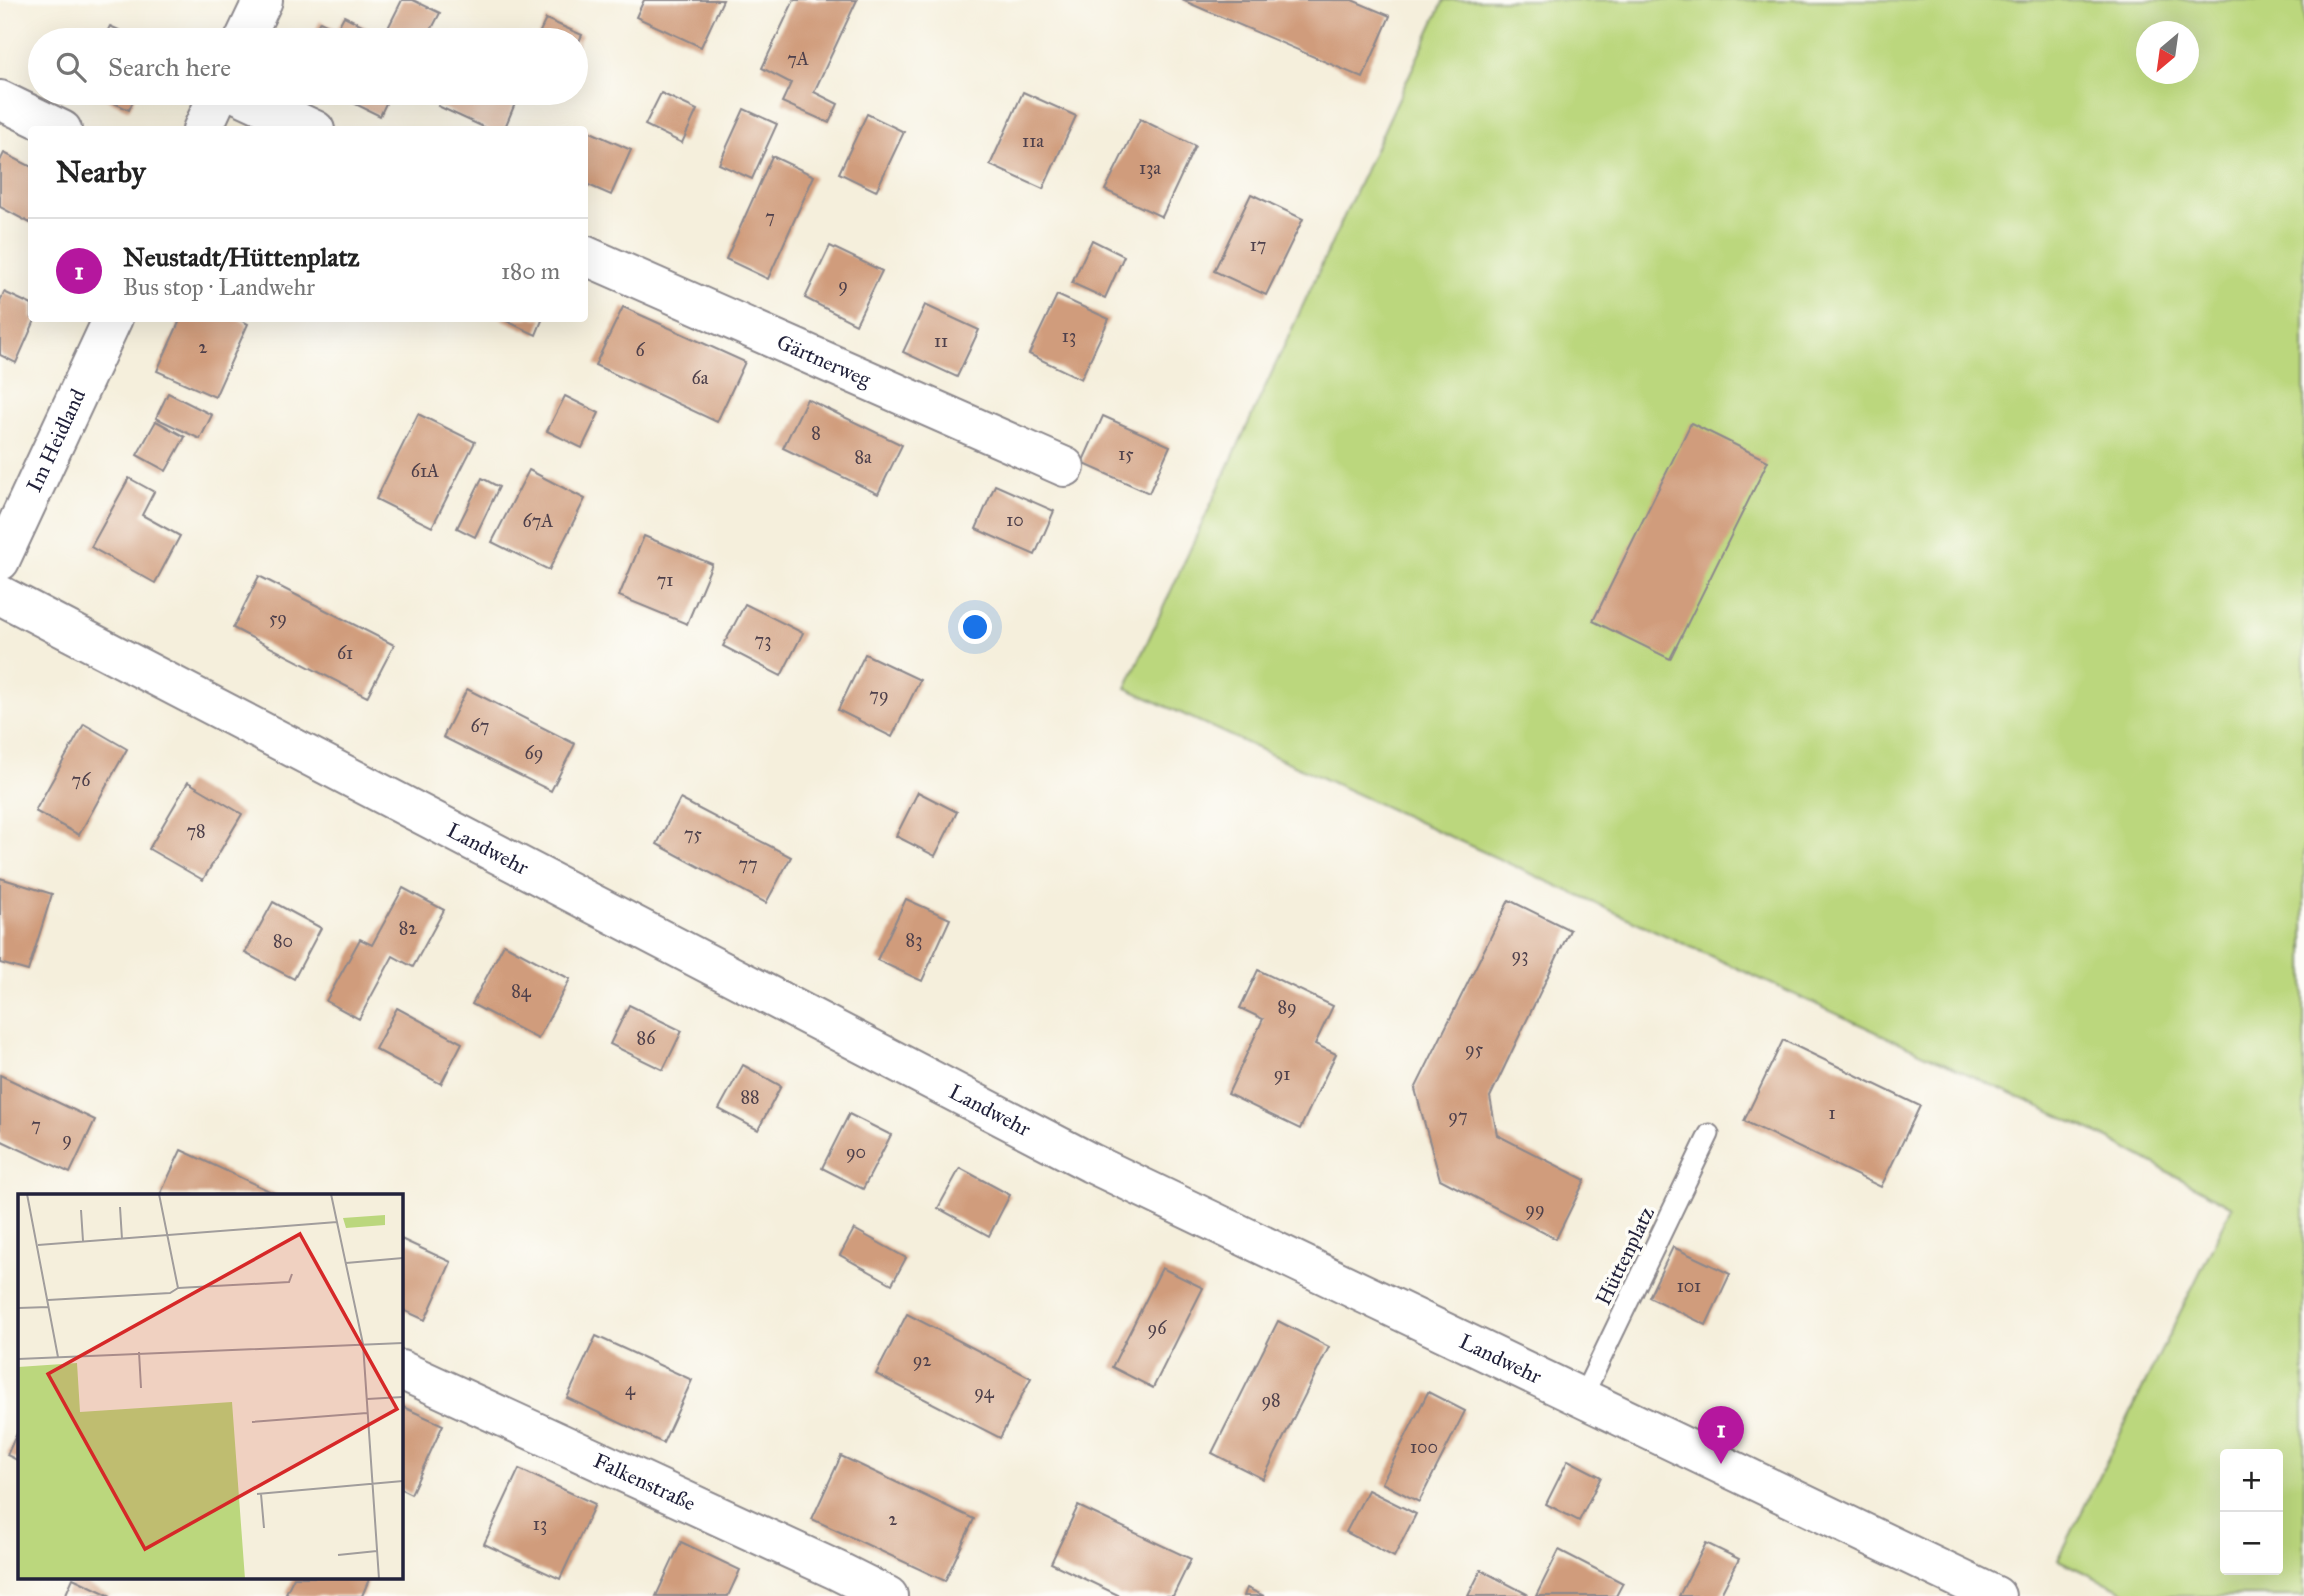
<!DOCTYPE html>
<html lang="en">
<head>
<meta charset="utf-8">
<style>
  body { margin:0; font-family:"IM FELL Great Primer",serif; background:#f2f2f2; color:#222 }
  .controls { position:absolute; right:21px; bottom:21px; display:grid; overflow:hidden; border-radius:7px; box-shadow:0 7px 28px #0002 }
  .controls button { width:63px; height:63px; display:grid; place-items:center; padding:0; border:0; border-bottom:2px solid #e0e0e0; background:#fff; color:#222; font:35px sans-serif }
  .compass { position:absolute; left:2136px; top:21px; width:63px; height:63px; border-radius:50%; background:#fff; box-shadow:0 7px 28px #0002; rotate:209deg }
  .you { position:absolute; left:976px; top:628px; width:24px; height:24px; margin:-18px; border:5px solid #fff; border-radius:50%; background:#1a73e8; box-shadow:0 0 0 10px #1a73e833 }
  .badge { display:grid; place-items:center; width:46px; height:46px; border-radius:50%; background:#b5179e; color:#fff; font-size:23px; font-weight:700 }
  .pin { position:absolute; translate:-50% -58px; filter:drop-shadow(0 2px 4px #0008) }
  .pin::after { content:''; position:absolute; top:37px; width:24px; height:21px; background:inherit; clip-path:polygon(0 0,100% 0,50% 100%) }
  .list { margin:0; padding:0; list-style:none }
  h2 { display:flex; justify-content:space-between; align-items:center; height:91px; margin:0; padding:0 28px; font-size:30px }
  h2 small { font-size:23px; font-weight:400; color:#767676 }
  .list li { display:grid; grid-template-columns:46px 1fr auto; gap:21px; align-items:center; box-sizing:border-box; height:105px; padding:0 28px; border-top:2px solid #e0e0e0 }
  .list b { display:block; font-size:26px; white-space:nowrap }
  .list p { margin:0; font-size:23px; white-space:nowrap; color:#767676 }
  .list em { font-size:23px; font-style:normal; color:#767676 }
  .icon { flex:none; width:38px; height:38px; fill:none; stroke:currentColor; stroke-width:2; stroke-linecap:round; stroke-linejoin:round }
  .map { position:relative; flex:none; width:2304px; height:1596px; overflow:hidden }
  .search { position:absolute; background:#fff; box-shadow:0 7px 28px #0002; left:28px; top:28px; width:560px; height:77px; display:flex; align-items:center; gap:18px; box-sizing:border-box; padding:0 24px; border-radius:38px; color:#767676; font-size:26px }
  .panel { position:absolute; background:#fff; box-shadow:0 7px 28px #0002; left:28px; top:126px; width:560px; height:196px; border-radius:7px }
  .map>svg:first-child { display:block }
  .green { fill:#bbd77d; stroke:#6e7c5c; stroke-width:2; fill-rule:evenodd }
  .building { fill:#d09c7c }
  .lines { fill:none; stroke-linecap:round; stroke-linejoin:round }
  .service-casing { stroke:#8c888c; stroke-width:23 }
  .minor-casing { stroke:#8c888c; stroke-width:42 }
  .tertiary-casing { stroke:#8c888c; stroke-width:42 }
  .service { stroke:#fff; stroke-width:19 }
  .minor { stroke:#fff; stroke-width:38 }
  .tertiary { stroke:#fff; stroke-width:38 }
  .labels { text-anchor:middle; dominant-baseline:central; stroke-width:7; stroke-linejoin:round; paint-order:stroke }
  .number-label { font-size:18px; fill:#4e404b }
  .street-label { font-size:21px; fill:#22223b; stroke:#fdfcf7 }
  .inset-road { fill:none; stroke:#a19d9c; stroke-width:2 }
  .view { fill:#d62828; fill-opacity:0.15; stroke:#d62828; stroke-width:3.5 }
  .inset-edge { fill:none; stroke:#22223b; stroke-width:3.5 }
</style>
</head>
<body>
<div class="map">
<svg width="2304" height="1596" viewBox="0 0 2304 1596">
  <rect width="100%" height="100%" fill="#fdfcf7"/>
  <filter id="ink" filterUnits="userSpaceOnUse"><feTurbulence type="fractalNoise" baseFrequency=".0143" numOctaves="2"/><feDisplacementMap in="SourceGraphic" scale="14" xChannelSelector="R" yChannelSelector="G"/><feConvolveMatrix kernelMatrix="1 2 1 2 8 2 1 2 1" color-interpolation-filters="sRGB"/></filter>
  <filter id="wash" filterUnits="userSpaceOnUse"><feTurbulence type="fractalNoise" baseFrequency=".00686" numOctaves="4" result="noise"/><feDisplacementMap in="SourceGraphic" scale="28" xChannelSelector="R" yChannelSelector="G"/><feGaussianBlur stdDeviation="1.57" result="paint"/><feColorMatrix in="noise" values="0 0 0 0 0 0 0 0 0 0 0 0 0 0 0 0 0 1.4 0 .05"/><feComposite in="paint" operator="in"/></filter>
  <g filter="url(#wash)">
    <rect width="100%" height="100%" fill="#f5efdc"/>
    <path class="green" d="M1444,0H2304V1596H2134L2058,1560L2232,1207L2103,1136L1126,688ZM2146,32H2188V74H2146ZM2225,1454H2278V1570H2225Z"/>
    <g id="blocks">
      <g class="building">
        <path d="M402,0H413L440,13L426,40H402L386,32Z"/>
        <path d="M644,0H723L701,47L636,17Z"/>
        <path d="M794,0H857L814,92L838,104L829,123L782,102L791,83L762,68Z"/>
        <path d="M1182,0H1352L1390,16L1363,78Z"/>
        <path d="M344,16L392,40H310L320,21L337,29Z"/>
        <path d="M546,19L582,35L576,48V40H536Z"/>
        <path d="M110,26L141,40H103Z"/>
        <path d="M1023,92L1076,116L1043,189L990,165Z"/>
        <path d="M93,93H137L129,110Z"/>
        <path d="M333,93H391L380,116Z"/>
        <path d="M444,93H516L519,94L504,130H490L438,106Z"/>
        <path d="M661,93L697,110L682,143L645,125Z"/>
        <path d="M744,109L777,124L752,179L719,164Z"/>
        <path d="M867,114L904,132L876,191L839,173Z"/>
        <path d="M1140,119L1195,146L1162,217L1105,190Z"/>
        <path d="M584,129L631,150L611,195L584,183Z"/>
        <path d="M4,153L32,167V224L0,207V161Z"/>
        <path d="M772,156L814,176L768,279L726,259Z"/>
        <path d="M1251,194L1303,219L1266,295L1214,271Z"/>
        <path d="M1092,240L1124,256L1105,298L1072,283Z"/>
        <path d="M830,246L882,271L856,324L805,298Z"/>
        <path d="M4,292L32,305V318H36L16,363L0,355V302Z"/>
        <path d="M1057,295L1109,319L1081,379L1029,354Z"/>
        <path d="M925,305L979,330L957,377L903,352Z"/>
        <path d="M623,307L745,362L717,422L595,365Z"/>
        <path d="M181,318H237L248,324L215,397L157,371Z"/>
        <path d="M500,318H543L536,335Z"/>
        <path d="M168,393L212,415L200,439L156,418Z"/>
        <path d="M565,396L599,413L582,448L547,431Z"/>
        <path d="M807,399L902,445L878,494L783,448Z"/>
        <path d="M418,414L475,442L432,527L376,499Z"/>
        <path d="M1103,416L1170,446L1149,493L1082,463Z"/>
        <path d="M156,421L185,437L166,471L137,455Z"/>
        <path d="M1691,423L1768,461L1670,659L1593,621Z"/>
        <path d="M529,470L585,499L549,570L492,542Z"/>
        <path d="M129,478L154,492L142,515L180,536L155,583L91,547Z"/>
        <path d="M482,478L499,487L475,537L457,528Z"/>
        <path d="M995,485L1054,511L1035,555L976,529Z"/>
        <path d="M644,536L712,564L687,624L619,596Z"/>
        <path d="M259,576L394,645L367,697L233,628Z"/>
        <path d="M745,604L803,633L781,676L723,646Z"/>
        <path d="M865,654L920,680L892,737L838,710Z"/>
        <path d="M467,689L575,744L551,791L443,737Z"/>
        <path d="M84,724L127,749L79,835L35,811Z"/>
        <path d="M188,782L242,814L203,880L149,849Z"/>
        <path d="M918,792L957,812L935,856L896,836Z"/>
        <path d="M680,799L791,857L766,903L657,844Z"/>
        <path d="M0,878L52,894L28,971L0,963Z"/>
        <path d="M403,888L444,910L413,967L393,956L359,1019L326,1001L360,939L372,945Z"/>
        <path d="M906,899L950,919L922,981L877,960Z"/>
        <path d="M1509,900L1570,930L1490,1097L1497,1135L1585,1180L1556,1239L1440,1179L1415,1089Z"/>
        <path d="M273,902L321,928L294,979L245,953Z"/>
        <path d="M504,944L570,979L538,1039L472,1004Z"/>
        <path d="M1258,970L1333,1006L1315,1044L1336,1054L1300,1129L1228,1094L1263,1019L1240,1008Z"/>
        <path d="M629,1005L682,1031L663,1070L610,1044Z"/>
        <path d="M397,1008L462,1043L441,1084L375,1049Z"/>
        <path d="M1783,1040L1920,1106L1881,1187L1744,1121Z"/>
        <path d="M743,1065L781,1086L758,1130L719,1109Z"/>
        <path d="M0,1075L95,1120L70,1173L0,1140Z"/>
        <path d="M849,1114L891,1135L863,1189L822,1168Z"/>
        <path d="M181,1150L278,1195H160Z"/>
        <path d="M960,1168L1010,1195L989,1236L938,1208Z"/>
        <path d="M854,1229L906,1258L892,1284L840,1255Z"/>
        <path d="M401,1239L451,1262L425,1320L401,1309Z"/>
        <path d="M1673,1247L1730,1274L1706,1325L1649,1297Z"/>
        <path d="M1162,1268L1203,1288L1153,1388L1112,1367Z"/>
        <path d="M907,1314L1031,1378L1000,1438L876,1374Z"/>
        <path d="M1278,1321L1329,1347L1263,1479L1212,1453Z"/>
        <path d="M596,1336L692,1380L663,1443L567,1398Z"/>
        <path d="M1428,1392L1465,1411L1419,1502L1382,1483Z"/>
        <path d="M401,1406L443,1425L411,1494L401,1489Z"/>
        <path d="M19,1429V1461L7,1455Z"/>
        <path d="M841,1456L974,1519L945,1581L812,1519Z"/>
        <path d="M1568,1460L1601,1477L1579,1521L1546,1504Z"/>
        <path d="M519,1469L595,1504L560,1579L484,1544Z"/>
        <path d="M1368,1490L1416,1514L1394,1557L1346,1532Z"/>
        <path d="M1078,1506L1191,1559L1173,1596H1120L1051,1563Z"/>
        <path d="M681,1542L740,1570L728,1596H656Z"/>
        <path d="M1706,1543L1739,1559L1720,1596H1679Z"/>
        <path d="M1559,1550L1623,1583L1616,1596H1536Z"/>
        <path d="M1481,1570L1527,1594L1526,1596H1468Z"/>
        <path d="M294,1577H370L362,1596H293L286,1593Z"/>
        <path d="M73,1578L111,1596H65Z"/>
        <path d="M1247,1588L1264,1596H1244Z"/>
      </g>
    </g>
  </g>
  <g filter="url(#ink)">
    <use href="#blocks" fill-opacity="0" stroke="#8c888c" stroke-width="2"/>
    <g class="lines">
      <defs>
        <path id="service" d="M1582,1398L1709,1134"/>
        <g id="minor">
          <path d="M244,40L263,0"/>
          <path d="M236,93L315,130"/>
          <path d="M0,100L62,130"/>
          <path d="M202,130L219,93"/>
          <path id="s1" d="M584,255L1065,467"/>
          <path id="s2" d="M0,561L113,318"/>
          <path id="s3" d="M401,1370L836,1570L888,1596"/>
        </g>
        <g id="tertiary">
          <path id="s4" d="M0,595L1091,1163L1996,1596"/>
        </g>
      </defs>
      <use href="#service" class="service-casing"/>
      <use href="#minor" class="minor-casing"/>
      <use href="#tertiary" class="tertiary-casing"/>
      <use href="#service" class="service"/>
      <use href="#minor" class="minor"/>
      <use href="#tertiary" class="tertiary"/>
    </g>
  </g>
  <g class="labels">
    <g class="number-label">
      <text x="798" y="59">7A</text>
      <text x="1033" y="141">11a</text>
      <text x="1150" y="168">13a</text>
      <text x="770" y="217">7</text>
      <text x="1258" y="245">17</text>
      <text x="843" y="285">9</text>
      <text x="1069" y="336">13</text>
      <text x="941" y="341">11</text>
      <text x="203" y="347">2</text>
      <text x="640" y="350">6</text>
      <text x="700" y="378">6a</text>
      <text x="816" y="433">8</text>
      <text x="1126" y="454">15</text>
      <text x="863" y="457">8a</text>
      <text x="425" y="471">61A</text>
      <text x="1015" y="520">10</text>
      <text x="538" y="521">67A</text>
      <text x="665" y="580">71</text>
      <text x="278" y="618">59</text>
      <text x="763" y="640">73</text>
      <text x="345" y="653">61</text>
      <text x="879" y="695">79</text>
      <text x="480" y="726">67</text>
      <text x="534" y="753">69</text>
      <text x="81" y="780">76</text>
      <text x="196" y="831">78</text>
      <text x="693" y="834">75</text>
      <text x="748" y="864">77</text>
      <text x="408" y="928">82</text>
      <text x="914" y="940">83</text>
      <text x="283" y="941">80</text>
      <text x="1520" y="955">93</text>
      <text x="521" y="991">84</text>
      <text x="1287" y="1007">89</text>
      <text x="646" y="1038">86</text>
      <text x="1474" y="1049">95</text>
      <text x="1282" y="1074">91</text>
      <text x="750" y="1097">88</text>
      <text x="1832" y="1113">1</text>
      <text x="1458" y="1116">97</text>
      <text x="36" y="1125">7</text>
      <text x="67" y="1139">9</text>
      <text x="856" y="1152">90</text>
      <text x="1535" y="1209">99</text>
      <text x="1689" y="1286">101</text>
      <text x="1157" y="1328">96</text>
      <text x="922" y="1360">92</text>
      <text x="630" y="1389">4</text>
      <text x="984" y="1392">94</text>
      <text x="1271" y="1400">98</text>
      <text x="1424" y="1447">100</text>
      <text x="893" y="1519">2</text>
      <text x="540" y="1524">13</text>
    </g>
    <g class="street-label">
      <text stroke="none"><textPath href="#s1" startOffset="262">Gärtnerweg</textPath></text>
      <text stroke="none"><textPath href="#s2" startOffset="133">Im Heidland</textPath></text>
      <text stroke="none"><textPath href="#s4" startOffset="550">Landwehr</textPath></text>
      <text stroke="none"><textPath href="#s4" startOffset="1116">Landwehr</textPath></text>
      <text transform="translate(1625 1256) rotate(-64)">Hüttenplatz</text>
      <text stroke="none"><textPath href="#s4" startOffset="1684">Landwehr</textPath></text>
      <text stroke="none"><textPath href="#s3" startOffset="268">Falkenstraße</textPath></text>
    </g>
  </g>
  <g transform="translate(18 1194)">
    <rect width="385" height="385" fill="#f5efdc"/>
    <path d="M367,21V31L328,34L325,24ZM59,169L62,218L214,208L227,385H0V173Z" fill="#bbd77d"/>
    <path class="inset-road" d="M9,0L40,163M141,0L160,94M313,0L345,150L361,385M102,13L104,45M63,16L65,47M20,51L319,28M328,69L385,64M160,94L271,88L274,80M30,106L152,99L160,94M0,114L31,113M121,158L123,194M0,165L385,149M349,205L385,203M234,228L349,219M239,300L385,287M243,300L246,334M320,361L359,357"/>
    <path class="view" d="M282,40L379,215L127,355L30,180Z"/>
    <rect width="385" height="385" class="inset-edge"/>
  </g>
</svg>
<div class="controls">
<button>+</button>
<button>−</button>
</div>
<svg class="compass" viewBox="-18 -18 36 36"><path d="M0-13l5 13h-10z" fill="#e53935"/><path d="M0 13l5-13h-10z" fill="#767676"/></svg>
<div class="you"></div>
<div class="pin badge" style="left:1721px;top:1464px">1</div>
<div class="search"><svg class="icon" aria-label="search" viewBox="0 0 24 24"><circle cx="10" cy="10" r="6"/><path d="M15 15l6 6"/></svg>Search here</div>
<section class="panel">
<h2>Nearby<small></small></h2>
<ul class="list">
<li><span class="badge">1</span><div><b>Neustadt/Hüttenplatz</b><p>Bus stop · Landwehr</p></div><em>180 m</em></li>
</ul>
</section>
</div>
</body>
</html>
